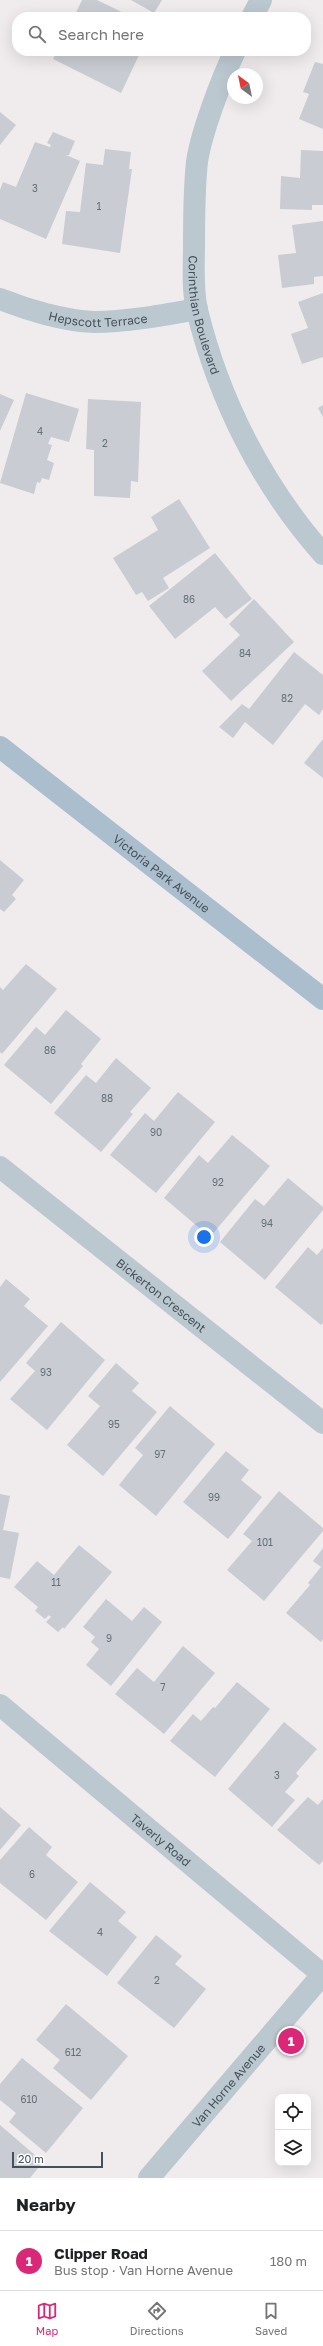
<!DOCTYPE html>
<html lang="en">
<head>
<meta charset="utf-8">
<style>
  body { margin:0; font-family:"Golos Text",sans-serif; background:#f2f2f2; color:#202124 }
  .controls { position:absolute; right:12px; bottom:12px; display:grid; overflow:hidden; border-radius:8px; box-shadow:0 4px 16px #0002 }
  .controls button { width:36px; height:36px; display:grid; place-items:center; padding:0; border:0; border-bottom:1px solid #e0e0e0; background:#fff; color:#202124; font:20px sans-serif }
  .compass { position:absolute; left:227px; top:68px; width:36px; height:36px; border-radius:50%; background:#fff; box-shadow:0 4px 16px #0002; rotate:327deg }
  .scale { position:absolute; left:12px; bottom:10px; width:91px; box-sizing:border-box; padding-left:4px; border:2px solid #44515b; border-top:0; font-size:11px; line-height:14px; white-space:nowrap; color:#44515b; -webkit-text-stroke:3px #fff; paint-order:stroke }
  .you { position:absolute; left:204px; top:1237px; width:14px; height:14px; margin:-10px; border:3px solid #fff; border-radius:50%; background:#1a73e8; box-shadow:0 0 0 6px #1a73e833 }
  .badge { display:grid; place-items:center; width:26px; height:26px; border-radius:50%; background:#db2777; color:#fff; font-size:13px; font-weight:700 }
  .pin { position:absolute; translate:-50% -50%; border:2px solid #fff; box-shadow:0 1px 4px #0006 }
  .list { margin:0; padding:0; list-style:none }
  h2 { display:flex; justify-content:space-between; align-items:center; height:52px; margin:0; padding:0 16px; font-size:17px }
  h2 small { font-size:13px; font-weight:400; color:#757577 }
  .list li { display:grid; grid-template-columns:26px 1fr auto; gap:12px; align-items:center; box-sizing:border-box; height:60px; padding:0 16px; border-top:1px solid #e0e0e0 }
  .list b { display:block; font-size:15px; white-space:nowrap }
  .list p { margin:0; font-size:13px; white-space:nowrap; color:#757577 }
  .list em { font-size:13px; font-style:normal; color:#757577 }
  .icon { flex:none; width:22px; height:22px; fill:none; stroke:currentColor; stroke-width:2; stroke-linecap:round; stroke-linejoin:round }
  .map { position:relative; flex:none; width:323px; height:2178px; overflow:hidden }
  .search { position:absolute; background:#fff; box-shadow:0 4px 16px #0002; left:12px; right:12px; top:12px; height:44px; display:flex; align-items:center; gap:10px; box-sizing:border-box; padding:0 14px; border-radius:16px; color:#757577; font-size:15px }
  .sheet { height:112px; background:#fff }
  nav { display:flex; justify-content:space-around; align-items:center; box-sizing:border-box; height:56px; border-top:1px solid #e0e0e0; background:#fff; font-size:11px; color:#757577 }
  nav a { display:grid; justify-items:center; gap:2px }
  nav .on { color:#db2777 }
  .map>svg:first-child { display:block }
  .building { fill:#c9ccd2 }
  .lines { fill:none; stroke-linecap:round; stroke-linejoin:round }
  .minor { stroke:#bcc8d0; stroke-width:22 }
  .major { stroke:#abbecd; stroke-width:22 }
  .labels { text-anchor:middle; dominant-baseline:central; stroke-width:3; stroke-linejoin:round; paint-order:stroke }
  .number-label { font-size:10px; fill:#657079 }
  .street-label { font-size:12px; fill:#44515b; stroke:#fff }
</style>
</head>
<body>
<div class="map">
<svg width="323" height="2178" viewBox="0 0 323 2178">
  <rect width="100%" height="100%" fill="#f0eced"/>
  <g class="building">
    <path d="M82,0H97L132,17H74Z"/>
    <path d="M131,0H162L154,13Z"/>
    <path d="M57,51H141L121,93L53,59Z"/>
    <path d="M315,62L323,64V129L299,119L309,94L303,92Z"/>
    <path d="M0,112L16,125L0,145Z"/>
    <path d="M53,132L75,141L69,155H66L80,161L46,239L0,219V190L3,182L16,187L35,142L50,147L51,145L47,143Z"/>
    <path d="M105,149L131,152L129,169H132L120,253L62,244L66,211L80,212L86,163L103,165Z"/>
    <path d="M301,150L323,151V205H312V210L280,209L281,176L300,178Z"/>
    <path d="M323,221V276L314,277V284L282,288L278,255L296,253L292,225Z"/>
    <path d="M323,293V357L302,364L291,334L308,328L298,302Z"/>
    <path d="M26,393L79,409L69,442L51,437L48,444L52,445L47,460L54,463L49,480L42,478L40,483L37,482L34,494L0,483Z"/>
    <path d="M0,394L14,400L0,431Z"/>
    <path d="M88,399L141,402L138,482L131,481L130,498L94,496V450L86,449Z"/>
    <path d="M323,405V417L318,408Z"/>
    <path d="M179,499L210,548L163,578L169,588L148,601L142,592L136,595L113,558L158,530L151,517Z"/>
    <path d="M215,553L252,599L226,619L215,607L175,639L149,606Z"/>
    <path d="M254,599L294,642L231,701L202,671L240,635L229,624Z"/>
    <path d="M294,652L323,675V709L319,715L305,704L273,745L245,722L233,738L219,727L242,704L249,709Z"/>
    <path d="M323,739V778L304,763Z"/>
    <path d="M0,860L24,880L12,895L16,899L4,912L0,909Z"/>
    <path d="M26,964L57,989L2,1054L0,1052V987L3,990Z"/>
    <path d="M66,1010L101,1039L81,1064L83,1066L51,1104L4,1065L36,1027L45,1035Z"/>
    <path d="M116,1058L151,1088L130,1112L133,1114L101,1152L54,1113L86,1075L96,1083Z"/>
    <path d="M178,1092L215,1122L156,1193L110,1155L145,1113L154,1121Z"/>
    <path d="M232,1135L270,1166L210,1237L164,1198L199,1155L208,1163Z"/>
    <path d="M288,1178L323,1207V1210L265,1280L220,1242L255,1199L264,1206Z"/>
    <path d="M308,1247L317,1255L323,1248V1323L321,1325L275,1287Z"/>
    <path d="M6,1279L30,1299L24,1306L48,1326L0,1382V1287Z"/>
    <path d="M61,1322L105,1360L47,1430L10,1399L35,1371L26,1363Z"/>
    <path d="M116,1363L139,1383L132,1391L157,1412L103,1476L67,1445L100,1406L88,1396Z"/>
    <path d="M170,1406L215,1444L156,1516L119,1485L143,1455L135,1448Z"/>
    <path d="M226,1451L249,1470L241,1480L262,1497L228,1539L183,1502Z"/>
    <path d="M279,1491L323,1528V1531L264,1601L227,1570L252,1541L243,1534Z"/>
    <path d="M0,1494L10,1496L3,1530L19,1533L10,1579L0,1577Z"/>
    <path d="M79,1545L112,1572L64,1629L63,1627L58,1632L46,1622L51,1617L49,1615L45,1619L35,1611L38,1607L14,1587L37,1561L54,1575Z"/>
    <path d="M323,1548V1639L321,1642L286,1613L310,1585L308,1583L321,1567L313,1561Z"/>
    <path d="M106,1599L132,1621L144,1607L162,1622L111,1686L86,1665L99,1649L91,1642L95,1637L83,1627Z"/>
    <path d="M183,1646L215,1673L164,1734L115,1694L137,1668L154,1682Z"/>
    <path d="M237,1682L270,1709L215,1777L170,1741L193,1714L201,1721L213,1707L215,1708Z"/>
    <path d="M284,1722L317,1749L296,1773L299,1776L285,1792L295,1800L272,1827L228,1789Z"/>
    <path d="M308,1797L318,1805L323,1799V1861L319,1865L277,1830Z"/>
    <path d="M0,1807L21,1825L0,1850Z"/>
    <path d="M29,1827L52,1847L46,1855L78,1882L46,1920L0,1883V1860Z"/>
    <path d="M90,1882L126,1912L118,1921L137,1937L107,1976L49,1931Z"/>
    <path d="M156,1935L182,1956L175,1964L206,1989L174,2028L117,1983Z"/>
    <path d="M66,2004L128,2056L91,2100L53,2068L60,2060L36,2040Z"/>
    <path d="M22,2058L83,2108L46,2153L9,2122L16,2113L0,2100V2084Z"/>
    <path d="M0,2125L43,2162L30,2178H0Z"/>
  </g>
  <g class="lines">
    <g class="minor">
      <path d="M252,17L261,0"/>
      <path id="s1" d="M235,51C222,78 201,133 197,162C194,189 194,217 194,244C194,265 192,288 197,310C219,400 262,485 323,554"/>
      <path id="s2" d="M0,299C27,310 65,321 94,322C128,322 164,315 197,309"/>
      <path id="s3" d="M0,1167L323,1423"/>
      <path id="s4" d="M0,1705L323,1975"/>
      <path id="s5" d="M149,2178L323,1974"/>
    </g>
    <path class="major" id="s6" d="M0,747L323,999"/>
  </g>
  <g class="labels">
    <g class="number-label">
      <text x="35" y="188">3</text>
      <text x="99" y="206">1</text>
      <text x="40" y="431">4</text>
      <text x="105" y="443">2</text>
      <text x="189" y="599">86</text>
      <text x="245" y="653">84</text>
      <text x="287" y="698">82</text>
      <text x="50" y="1050">86</text>
      <text x="107" y="1098">88</text>
      <text x="156" y="1132">90</text>
      <text x="218" y="1182">92</text>
      <text x="267" y="1223">94</text>
      <text x="46" y="1372">93</text>
      <text x="114" y="1424">95</text>
      <text x="160" y="1454">97</text>
      <text x="214" y="1497">99</text>
      <text x="265" y="1542">101</text>
      <text x="56" y="1582">11</text>
      <text x="109" y="1638">9</text>
      <text x="163" y="1687">7</text>
      <text x="277" y="1775">3</text>
      <text x="32" y="1874">6</text>
      <text x="100" y="1932">4</text>
      <text x="157" y="1980">2</text>
      <text x="73" y="2052">612</text>
      <text x="29" y="2099">610</text>
    </g>
    <g class="street-label">
      <text stroke="none"><textPath href="#s1" startOffset="272">Corinthian Boulevard</textPath></text>
      <text stroke="none"><textPath href="#s2" startOffset="101">Hepscott Terrace</textPath></text>
      <text stroke="none"><textPath href="#s6" startOffset="205">Victoria Park Avenue</textPath></text>
      <text stroke="none"><textPath href="#s3" startOffset="206">Bickerton Crescent</textPath></text>
      <text stroke="none"><textPath href="#s4" startOffset="210">Taverly Road</textPath></text>
      <text stroke="none"><textPath href="#s5" startOffset="122">Van Horne Avenue</textPath></text>
    </g>
  </g>
</svg>
<div class="controls">
<button><svg class="icon" aria-label="locate" viewBox="0 0 24 24"><circle cx="12" cy="12" r="6"/><path d="M12 2v4M12 18v4M2 12h4M18 12h4"/></svg></button>
<button><svg class="icon" aria-label="layers" viewBox="0 0 24 24"><path d="M12 4l9 5-9 5-9-5zM3 14l9 5 9-5"/></svg></button>
</div>
<svg class="compass" viewBox="-18 -18 36 36"><path d="M0-13l5 13h-10z" fill="#e53935"/><path d="M0 13l5-13h-10z" fill="#757577"/></svg>
<div class="scale">20 m</div>
<div class="you"></div>
<div class="pin badge" style="left:291px;top:2041px">1</div>
<div class="search"><svg class="icon" aria-label="search" viewBox="0 0 24 24"><circle cx="10" cy="10" r="6"/><path d="M15 15l6 6"/></svg>Search here</div>
</div>
<section class="sheet">
<h2>Nearby<small></small></h2>
<ul class="list">
<li><span class="badge">1</span><div><b>Clipper Road</b><p>Bus stop · Van Horne Avenue</p></div><em>180 m</em></li>
</ul>
</section>
<nav>
<a class="on"><svg class="icon" aria-label="map" viewBox="0 0 24 24"><path d="M3 6l6-2 6 2 6-2v14l-6 2-6-2-6 2zM9 4v14M15 6v14"/></svg>Map</a>
<a><svg class="icon" aria-label="directions" viewBox="0 0 24 24"><path d="M12 3l9 9-9 9-9-9zM9 14v-3h6M13 9l2 2-2 2"/></svg>Directions</a>
<a><svg class="icon" aria-label="saved" viewBox="0 0 24 24"><path d="M7 4h10v16l-5-4-5 4z"/></svg>Saved</a>
</nav>
</body>
</html>
